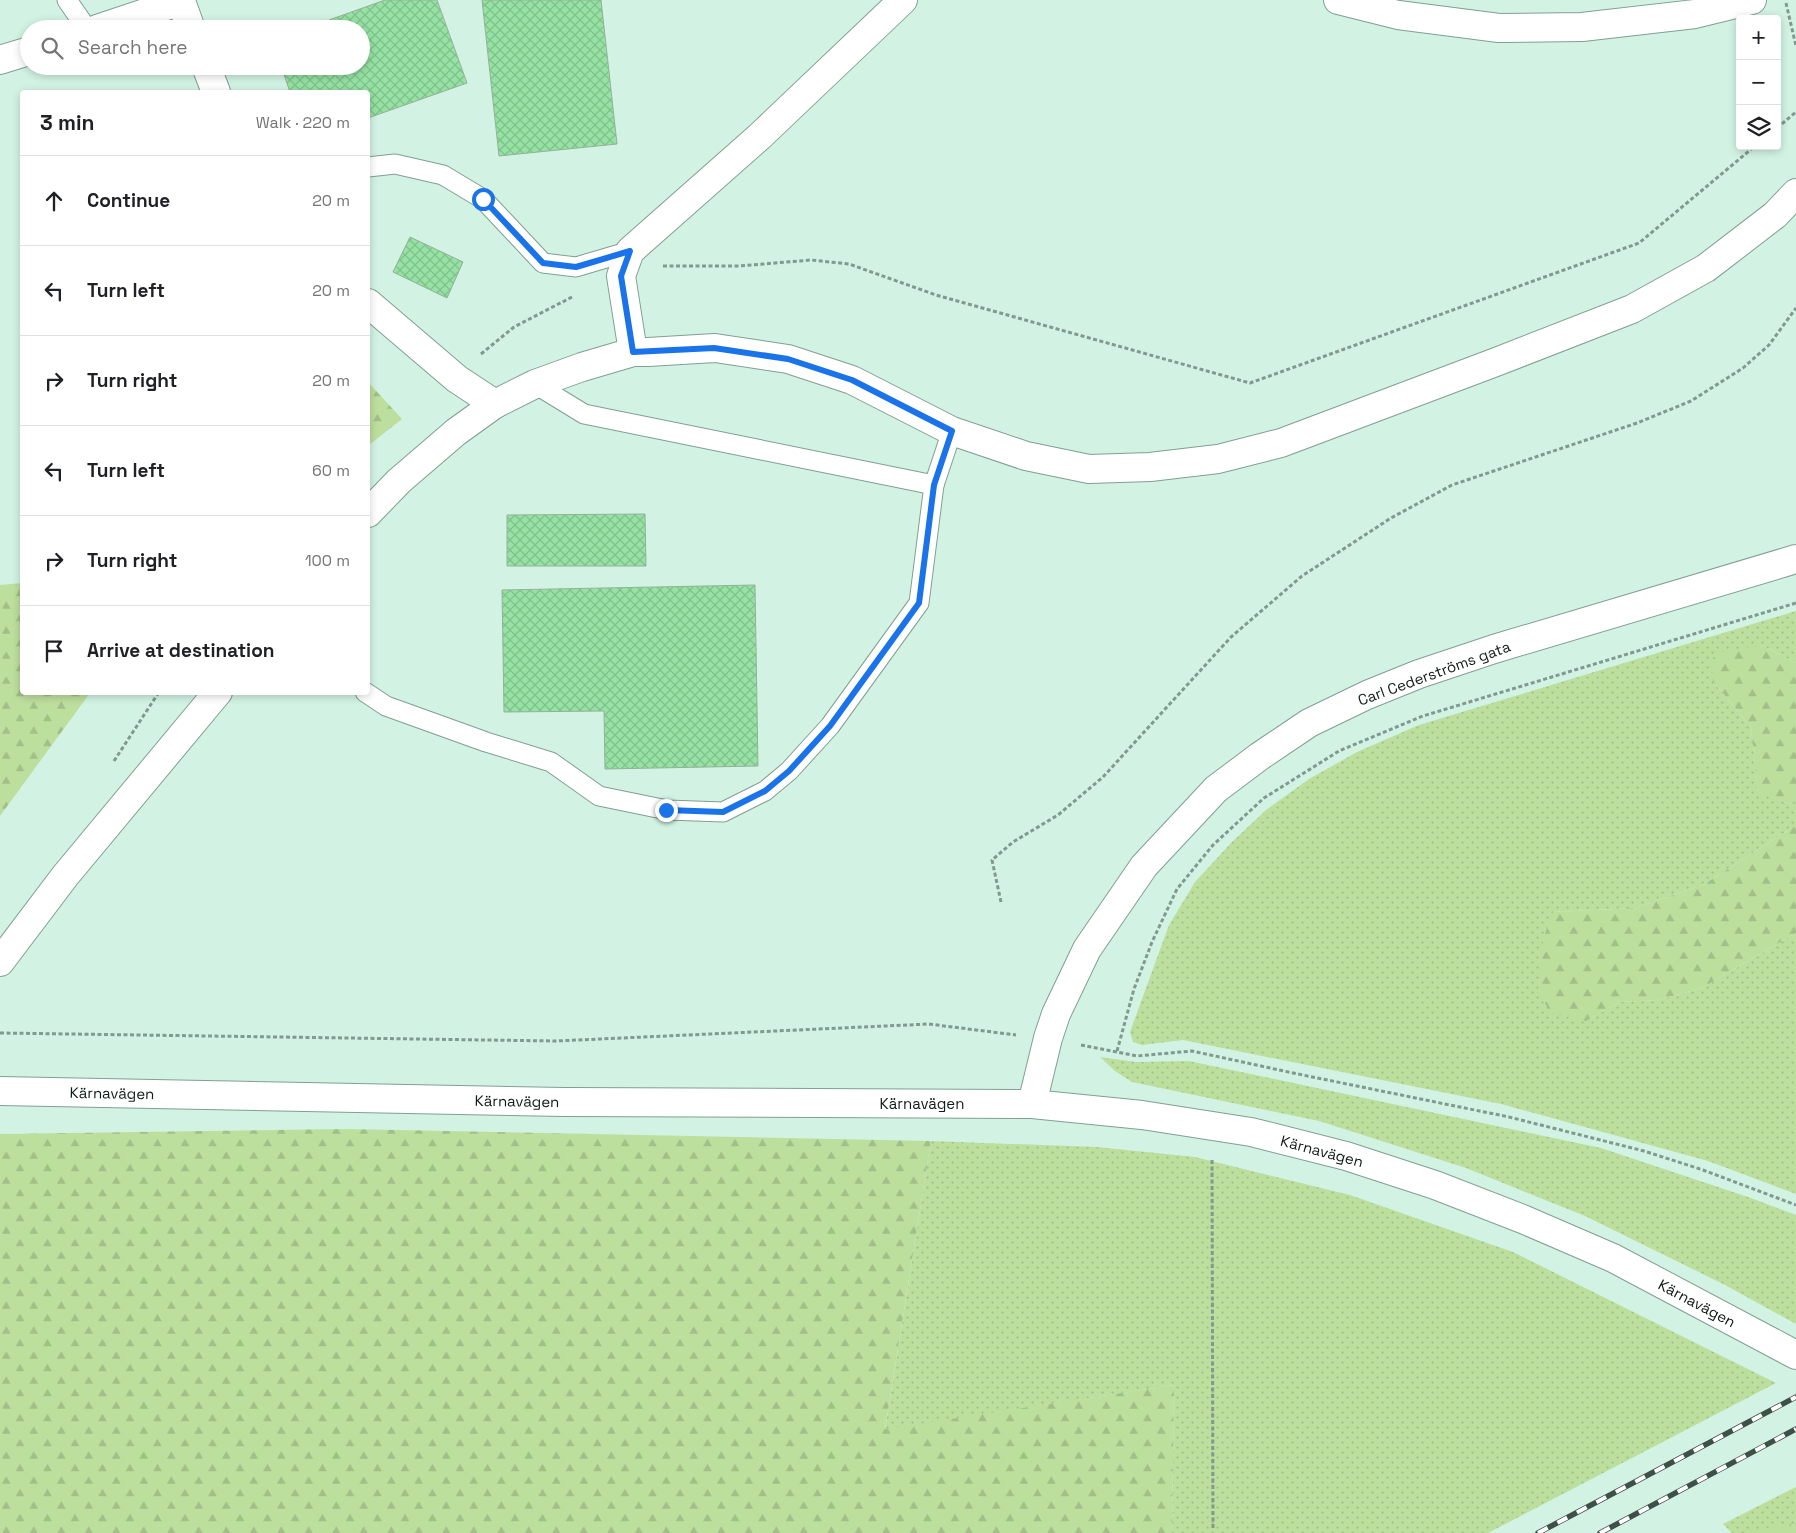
<!DOCTYPE html>
<html lang="en">
<head>
<meta charset="utf-8">
<style>
  body { margin:0; font-family:"Space Grotesk",sans-serif; background:#f6f6f6; color:#202124 }
  .controls { position:absolute; right:15px; top:15px; display:grid; overflow:hidden; border-radius:5px; box-shadow:0 2px 8px #0003 }
  .controls button { width:45px; height:45px; display:grid; place-items:center; padding:0; border:0; border-bottom:1px solid #e0e0e0; background:#fff; color:#202124; font:25px sans-serif }
  .stop { position:absolute; width:15px; height:15px; margin:-11px; border:4px solid #1a73e8; border-radius:50%; background:#fff }
  .stop.end { background:#1a73e8; border-color:#fff; box-shadow:0 1px 5px #0008 }
  .list { margin:0; padding:0; list-style:none }
  h2 { display:flex; justify-content:space-between; align-items:center; height:65px; margin:0; padding:0 20px; font-size:21px }
  h2 small { font-size:16px; font-weight:400; color:#757577 }
  .list li { display:grid; grid-template-columns:32px 1fr auto; gap:15px; align-items:center; box-sizing:border-box; height:90px; padding:0 20px; border-top:1px solid #e0e0e0 }
  .list b { display:block; font-size:19px; white-space:nowrap }
  .list em { font-size:16px; font-style:normal; color:#757577 }
  .icon { flex:none; width:28px; height:28px; fill:none; stroke:currentColor; stroke-width:2; stroke-linecap:round; stroke-linejoin:round }
  .map { position:relative; flex:none; width:1796px; height:1533px; overflow:hidden }
  .search { position:absolute; background:#fff; box-shadow:0 2px 8px #0003; left:20px; top:20px; width:350px; height:55px; display:flex; align-items:center; gap:12px; box-sizing:border-box; padding:0 18px; border-radius:28px; color:#757577; font-size:19px }
  .panel { position:absolute; background:#fff; box-shadow:0 2px 8px #0003; left:20px; top:90px; width:350px; height:605px; border-radius:5px }
  .map>svg:first-child { display:block }
  .grass { fill:url(#grass-dots) }
  .forest { fill:url(#forest-firs) }
  .park { fill:url(#park-crowns) }
  .building { fill:url(#building-cross-hatch); stroke:#98af9b }
  .lines { fill:none; stroke-linecap:round; stroke-linejoin:round }
  .lane-casing { stroke:#819f92; stroke-width:21 }
  .street-casing { stroke:#819f92; stroke-width:30 }
  .secondary-casing { stroke:#819f92; stroke-width:30 }
  .path { stroke:#81998e; stroke-width:3; stroke-dasharray:4 2.5; stroke-linecap:butt }
  .lane { stroke:#fff; stroke-width:19 }
  .street { stroke:#fff; stroke-width:28 }
  .secondary { stroke:#fff; stroke-width:28 }
  .rail-casing { stroke:#3f5049; stroke-width:5.5 }
  .rail { stroke:#fff; stroke-width:4; stroke-dasharray:11; stroke-linecap:butt }
  .route { stroke:#1a73e8; stroke-width:6 }
  .labels { text-anchor:middle; dominant-baseline:central; stroke-width:5; stroke-linejoin:round; paint-order:stroke }
  .street-label { font-size:15px; fill:#0f1b16; stroke:#fff }
</style>
</head>
<body>
<div class="map">
<svg width="1796" height="1533" viewBox="0 0 1796 1533">
  <defs>
    <pattern id="grass-dots" width="8" height="8" patternUnits="userSpaceOnUse" patternTransform="scale(1.25)"><rect width="8" height="8" fill="#bddf9e"/><path d="M2 2h.1M6 6h.1" fill="none" stroke="#a1bf87" stroke-width="1.8" stroke-linecap="round"/></pattern>
    <pattern id="forest-firs" width="22" height="20" patternUnits="userSpaceOnUse" patternTransform="scale(1.25)"><rect width="22" height="20" fill="#bddf9e"/><path d="M5 1l3.5 6h-7zM16 11l3.5 6h-7z" fill="#a1bf87"/></pattern>
    <pattern id="park-crowns" width="20" height="18" patternUnits="userSpaceOnUse" patternTransform="scale(1.25)"><rect width="20" height="18" fill="#bddf9e"/><path d="M2 6a3 3 0 1 1 6 0M12 15a3 3 0 1 1 6 0" fill="none" stroke="#a1bf87"/></pattern>
    <pattern id="building-cross-hatch" width="8" height="8" patternUnits="userSpaceOnUse" patternTransform="scale(1.25)"><rect width="8" height="8" fill="#95e2a3"/><path d="M0 0l8 8M0 8l8-8" fill="none" stroke="#7fc18c"/></pattern>
  </defs>
  <rect width="100%" height="100%" fill="#d2f3e4"/>
  <g class="grass">
    <path d="M1796,611V663L1761,645L1713,681L1751,727L1758,792L1787,803L1796,804V827H1793L1703,885L1635,908L1553,912L1586,1021L1619,1002L1658,1000L1702,988L1796,933V1194L1708,1161L1501,1104L1183,1040L1142,1045L1133,1042L1130,1032L1169,925L1195,882L1232,842L1266,810L1309,779L1357,752L1419,725Z"/>
    <path d="M1100,1057L1136,1062L1189,1061L1601,1148L1751,1198L1796,1215V1324L1725,1285L1585,1216L1466,1168L1319,1121L1132,1082L1115,1071Z"/>
    <path d="M931,1141L1097,1147L1195,1157L1350,1195L1513,1252L1776,1383L1488,1533H1172L1174,1385L885,1430Z"/>
    <path d="M1796,1487V1533H1732L1723,1524Z"/>
  </g>
  <g class="forest">
    <path d="M368,382L402,419L368,446Z"/>
    <path d="M22,583V692L90,693L0,816V585Z"/>
    <path d="M1761,645L1796,663V804L1787,803L1758,793L1751,727L1713,681L1711,660L1720,652Z"/>
    <path d="M1793,827H1796V933L1702,988L1658,1000L1619,1002L1586,1021L1551,1013L1538,992L1543,939L1553,912L1635,908L1703,885Z"/>
    <path d="M347,1129L931,1141L885,1429L1174,1385L1172,1533H0V1134Z"/>
  </g>
  <path class="park" d="M1796,1523V1533H1747L1754,1530Z"/>
  <g class="building">
    <path d="M385,0H437L467,83L368,118V92H290L281,66H361V29H320L331,25L329,20Z"/>
    <path d="M482,0H601L617,144L499,156Z"/>
    <path d="M410,237L463,262L447,298L393,272Z"/>
    <path d="M645,514L646,566H507V515Z"/>
    <path d="M755,585L758,766L605,769L604,711L504,712L502,590Z"/>
  </g>
  <g class="lines">
    <defs>
      <g id="lane">
        <path d="M67,0L87,29"/>
        <path d="M368,167L395,164L443,175L483,199L543,263L576,267L630,251"/>
        <path d="M535,384L584,414L934,485"/>
        <path d="M365,692L386,706L486,742L551,762L599,796L667,810L723,812L765,791L789,771L830,726L919,603L934,485L952,431"/>
      </g>
      <g id="street">
        <path d="M1338,0L1398,15L1499,28L1582,27L1695,14L1752,0"/>
        <path d="M97,29L181,1L191,29"/>
        <path d="M0,60L29,51"/>
        <path d="M206,66L216,92"/>
        <path d="M368,303L457,379L495,404"/>
        <path d="M633,352L621,276L630,251L759,137L903,0"/>
        <path d="M368,513L399,481L456,432L495,404L535,384L582,367L633,352H648L715,348L788,359L852,380L952,431L1026,456L1089,469L1150,467L1218,459L1281,443L1496,362L1632,309L1706,268L1775,215L1796,193"/>
        <path d="M0,962L65,876L218,692"/>
      </g>
      <g id="secondary">
        <path d="M0,1091L565,1102L1032,1104L1142,1115L1251,1132L1346,1156L1435,1185L1525,1220L1613,1258L1796,1355"/>
        <path d="M1032,1104L1048,1038L1056,1014L1087,949L1144,866L1216,789L1260,756L1309,723L1367,695L1419,674L1494,649L1796,559"/>
      </g>
    </defs>
    <use href="#lane" class="lane-casing"/>
    <use href="#street" class="street-casing"/>
    <use href="#secondary" class="secondary-casing"/>
    <g class="path">
      <path d="M1786,3L1796,46"/>
      <path d="M1777,128L1796,112"/>
      <path d="M663,266H739L811,260L849,264L936,295L1250,383L1639,243L1755,146"/>
      <path d="M481,354L514,327L572,297"/>
      <path d="M114,761L159,692"/>
      <path d="M1001,902L992,860L1013,842L1058,815L1103,777L1231,637L1302,576L1391,518L1452,485L1637,423L1691,401L1743,368L1769,345L1796,308"/>
      <path d="M0,1033L556,1041L929,1024L1016,1035"/>
      <path d="M1081,1045L1137,1056L1192,1051L1293,1073L1509,1117L1644,1151L1703,1170L1796,1205"/>
      <path d="M1117,1051L1134,989L1152,942L1177,889L1213,845L1264,798L1339,751L1423,716L1796,603"/>
      <path d="M1212,1160L1213,1529"/>
    </g>
    <use href="#lane" class="lane"/>
    <use href="#street" class="street"/>
    <use href="#secondary" class="secondary"/>
    <defs>
      <g id="rail">
        <path d="M1538,1533L1796,1397"/>
        <path d="M1600,1533L1796,1429"/>
      </g>
    </defs>
    <use href="#rail" class="rail-casing"/>
    <use href="#rail" class="rail"/>
  </g>
  <g class="lines">
    <path class="route" d="M483,199L543,263L576,267L630,251L621,276L633,352L714,348L788,359L852,380L952,431L934,485L919,603L830,726L789,771L765,791L723,812L666,810"/>
  </g>
  <g class="labels">
    <g class="street-label">
      <text transform="translate(1434 673) rotate(-20)">Carl Cederströms gata</text>
      <text transform="translate(112 1093) rotate(1)">Kärnavägen</text>
      <text transform="translate(517 1101) rotate(1)">Kärnavägen</text>
      <text x="922" y="1103">Kärnavägen</text>
      <text transform="translate(1322 1151) rotate(15)">Kärnavägen</text>
      <text transform="translate(1697 1303) rotate(28)">Kärnavägen</text>
    </g>
  </g>
</svg>
<div class="controls">
<button>+</button>
<button>−</button>
<button><svg class="icon" aria-label="layers" viewBox="0 0 24 24"><path d="M12 4l9 5-9 5-9-5zM3 14l9 5 9-5"/></svg></button>
</div>
<div class="stop" style="left:483px;top:199px"></div>
<div class="stop end" style="left:666px;top:810px"></div>
<div class="search"><svg class="icon" aria-label="search" viewBox="0 0 24 24"><circle cx="10" cy="10" r="6"/><path d="M15 15l6 6"/></svg>Search here</div>
<section class="panel">
<h2>3 min<small>Walk · 220 m</small></h2>
<ul class="list">
<li><svg class="icon" aria-label="ahead" viewBox="0 0 24 24"><path d="M12 20V5M6 11l6-6 6 6"/></svg><div><b>Continue</b></div><em>20 m</em></li>
<li><svg class="icon" aria-label="left" viewBox="0 0 24 24"><path d="M17 20v-9H6M10 6l-5 5 5 5"/></svg><div><b>Turn left</b></div><em>20 m</em></li>
<li><svg class="icon" aria-label="right" viewBox="0 0 24 24"><path d="M7 20v-9h11M14 6l5 5-5 5"/></svg><div><b>Turn right</b></div><em>20 m</em></li>
<li><svg class="icon" aria-label="left" viewBox="0 0 24 24"><path d="M17 20v-9H6M10 6l-5 5 5 5"/></svg><div><b>Turn left</b></div><em>60 m</em></li>
<li><svg class="icon" aria-label="right" viewBox="0 0 24 24"><path d="M7 20v-9h11M14 6l5 5-5 5"/></svg><div><b>Turn right</b></div><em>100 m</em></li>
<li><svg class="icon" aria-label="arrive" viewBox="0 0 24 24"><path d="M6 21V4h12l-3 4 3 4H6"/></svg><div><b>Arrive at destination</b></div></li>
</ul>
</section>
</div>
</body>
</html>
